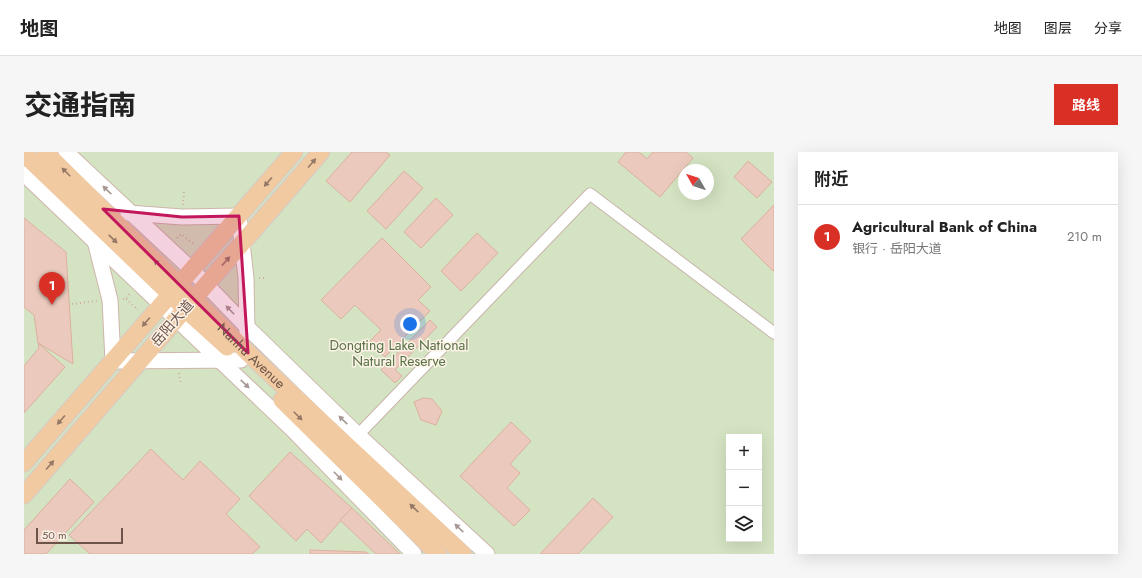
<!DOCTYPE html>
<html lang="zh">
<head>
<meta charset="utf-8">
<style>
  body { margin:0; font-family:Jost,"Noto Sans SC",sans-serif; background:#f6f6f6; color:#222 }
  .controls { position:absolute; right:12px; bottom:12px; display:grid; overflow:hidden; border-radius:0px; box-shadow:0 4px 16px #0002 }
  .controls button { width:36px; height:36px; display:grid; place-items:center; padding:0; border:0; border-bottom:1px solid #e0e0e0; background:#fff; color:#222; font:20px sans-serif }
  .compass { position:absolute; left:654px; top:12px; width:36px; height:36px; border-radius:50%; background:#fff; box-shadow:0 4px 16px #0002; rotate:309deg }
  .scale { position:absolute; left:12px; bottom:10px; width:87px; box-sizing:border-box; padding-left:4px; border:2px solid #6d544b; border-top:0; font-size:11px; line-height:14px; white-space:nowrap; color:#6d544b; -webkit-text-stroke:3px #fcf2e7; paint-order:stroke }
  .you { position:absolute; left:386px; top:172px; width:14px; height:14px; margin:-10px; border:3px solid #fff; border-radius:50%; background:#1a73e8; box-shadow:0 0 0 6px #1a73e833 }
  .badge { display:grid; place-items:center; width:26px; height:26px; border-radius:50%; background:#d93025; color:#fff; font-size:13px; font-weight:700 }
  .pin { position:absolute; translate:-50% -33px; filter:drop-shadow(0 1px 2px #0008) }
  .pin::after { content:''; position:absolute; top:21px; width:14px; height:12px; background:inherit; clip-path:polygon(0 0,100% 0,50% 100%) }
  .list { margin:0; padding:0; list-style:none }
  h2 { display:flex; justify-content:space-between; align-items:center; height:52px; margin:0; padding:0 16px; font-size:17px }
  h2 small { font-size:13px; font-weight:400; color:#767676 }
  .list li { display:grid; grid-template-columns:26px 1fr auto; gap:12px; align-items:center; box-sizing:border-box; height:64px; padding:0 16px; border-top:1px solid #e0e0e0 }
  .list b { display:block; font-size:15px; white-space:nowrap }
  .list p { margin:0; font-size:13px; white-space:nowrap; color:#767676 }
  .list em { font-size:13px; font-style:normal; color:#767676 }
  .icon { flex:none; width:22px; height:22px; fill:none; stroke:currentColor; stroke-width:2; stroke-linecap:round; stroke-linejoin:round }
  .map { position:relative; flex:none; width:750px; height:402px; overflow:hidden; border-radius:0px }
  header { display:flex; align-items:center; gap:24px; box-sizing:border-box; height:56px; padding:0 20px; background:#fff; border-bottom:1px solid #e0e0e0 }
  header strong { font-size:19px }
  nav { display:flex; gap:22px; margin-inline-start:auto; font-size:14px }
  .intro { display:flex; align-items:center; justify-content:space-between; box-sizing:border-box; height:96px; padding:0 24px }
  h1 { margin:0; font-size:28px }
  .button { padding:10px 18px; border-radius:0px; background:#d93025; color:#fff; font-size:14px; font-weight:700 }
  main { display:flex; gap:24px; padding:0 24px }
  aside { flex:1; background:#fff; border-radius:0px; box-shadow:0 4px 16px #0002 }
  .map>svg:first-child { display:block }
  .green { fill:#d4e4c2; fill-rule:evenodd }
  .building { fill:#ebcabd; stroke:#dcaf9f }
  .lines { fill:none; stroke-linecap:round; stroke-linejoin:round }
  .minor-casing { stroke:#c8b4aa; stroke-width:13 }
  .secondary-casing { stroke:#cdb6ab; stroke-width:17 }
  .primary-casing { stroke:#d3ccc9; stroke-width:19 }
  .path { stroke:#cfada0; stroke-width:2; stroke-dasharray:1 3; stroke-linecap:butt }
  .minor { stroke:#fff; stroke-width:11 }
  .secondary { stroke:#fff; stroke-width:15 }
  .primary { stroke:#f1caa1; stroke-width:17 }
  .oneway { fill:#957765 }
  .oneway2 { fill:#a79893 }
  .marked { fill:#c2185b; fill-opacity:0.2; stroke:#c2185b; stroke-width:3; stroke-linejoin:round }
  .labels { text-anchor:middle; dominant-baseline:central; stroke-width:3; stroke-linejoin:round; paint-order:stroke }
  .street-label { font-size:14px; fill:#6d544b; stroke:#fcf2e7 }
  .park-label { font-size:14px; fill:#577245; stroke:#fcf2e7 }
</style>
</head>
<body>
<header>
<strong>地图</strong>
<nav><a>地图</a><a>图层</a><a>分享</a></nav>
</header>
<div class="intro"><h1>交通指南</h1><a class="button">路线</a></div>
<main>
<div class="map">
<svg width="750" height="402" viewBox="0 0 750 402">
  <rect width="100%" height="100%" fill="#f9ede2"/>
  <path class="green" d="M0,0H750V402H0ZM660,18H684V42H660ZM705,285H735V387H705Z"/>
  <g class="building">
    <path d="M328,0H362L366,3L326,50L302,29Z"/>
    <path d="M602,0H615L623,7L629,0H662L669,6L636,45L594,10Z"/>
    <path d="M724,9L748,30L733,46L710,25Z"/>
    <path d="M380,19L399,36L362,77L343,59Z"/>
    <path d="M412,46L429,63L397,96L380,80Z"/>
    <path d="M750,53V118L749,119L717,87Z"/>
    <path d="M0,66L42,100L49,212L14,191L10,163L0,155Z"/>
    <path d="M453,81L474,101L437,139L417,119Z"/>
    <path d="M358,86L407,135L394,148L406,159L361,205L345,190L357,178L331,153L317,167L297,148Z"/>
    <path d="M406,168L413,175L371,218L378,224L371,231L357,218Z"/>
    <path d="M14,191L41,215L0,261V214L15,196Z"/>
    <path d="M399,246L408,247L418,259L412,273L397,268L390,250Z"/>
    <path d="M487,270L507,289L486,312L496,321L483,336L506,358L490,374L436,324Z"/>
    <path d="M127,297L159,328L176,309L216,347L202,362L236,395L228,402H66L45,383Z"/>
    <path d="M266,300L328,356L297,391L283,377L272,389L225,344Z"/>
    <path d="M46,327L70,350L22,402H0V378Z"/>
    <path d="M569,346L589,365L554,402H516Z"/>
    <path d="M328,356L376,402H352L316,368Z"/>
    <path d="M286,398L342,400L345,402H286Z"/>
  </g>
  <g class="lines">
    <defs>
      <path id="minor" d="M334,283L566,42L750,181"/>
      <g id="secondary">
        <path d="M42,0L167,117L223,175L334,283L463,402"/>
        <path d="M0,22L268,277L390,402"/>
        <path d="M104,61L158,65L215,64L222,126L223,180"/>
        <path d="M71,89L86,148L89,209L217,208"/>
      </g>
      <g id="primary">
        <path id="s1" d="M21,0L224,201L439,402"/>
        <path d="M0,2L171,166L203,195"/>
        <path d="M258,248L414,402"/>
        <path d="M0,311L270,0"/>
        <path d="M0,343L297,0"/>
      </g>
    </defs>
    <use href="#minor" class="minor-casing"/>
    <use href="#secondary" class="secondary-casing"/>
    <use href="#primary" class="primary-casing"/>
    <g class="path">
      <path d="M159,53L160,39"/>
      <path d="M153,86L157,82L171,93"/>
      <path d="M235,126H243"/>
      <path d="M99,147H102L106,141"/>
      <path d="M102,147L114,158"/>
      <path d="M48,152L73,149"/>
      <path d="M155,221L157,232"/>
    </g>
    <use href="#minor" class="minor"/>
    <use href="#secondary" class="secondary"/>
    <use href="#primary" class="primary"/>
  </g>
  <defs><path id="oneway-solid" d="M-6-.8H1V-3.2L6.5 0L1 3.2V.8H-6Z"/></defs>
  <g class="oneway">
    <use href="#oneway-solid" transform="translate(288 11) rotate(-49)"/>
    <use href="#oneway-solid" transform="translate(42 20) rotate(-135)"/>
    <use href="#oneway-solid" transform="translate(244 30) rotate(131)"/>
    <use href="#oneway-solid" transform="translate(89 87) rotate(44)"/>
    <use href="#oneway-solid" transform="translate(202 109) rotate(-48)"/>
    <use href="#oneway-solid" transform="translate(134 112) rotate(-135)"/>
    <use href="#oneway-solid" transform="translate(122 170) rotate(130)"/>
    <use href="#oneway-solid" transform="translate(274 264) rotate(45)"/>
    <use href="#oneway-solid" transform="translate(37 268) rotate(131)"/>
    <use href="#oneway-solid" transform="translate(26 313) rotate(-49)"/>
    <use href="#oneway-solid" transform="translate(390 356) rotate(-137)"/>
  </g>
  <g class="oneway2">
    <use href="#oneway-solid" transform="translate(83 38) rotate(-137)"/>
    <use href="#oneway-solid" transform="translate(206 158) rotate(-134)"/>
    <use href="#oneway-solid" transform="translate(221 232) rotate(44)"/>
    <use href="#oneway-solid" transform="translate(319 268) rotate(-136)"/>
    <use href="#oneway-solid" transform="translate(314 324) rotate(46)"/>
    <use href="#oneway-solid" transform="translate(435 376) rotate(-137)"/>
  </g>
  <path class="marked" d="M79,57L158,65L215,64L224,201Z"/>
  <g class="labels">
    <g class="street-label">
      <text transform="translate(148 171) rotate(-49)">岳阳大道</text>
      <text stroke="none"><textPath href="#s1" startOffset="290">Nanhu Avenue</textPath></text>
    </g>
    <g class="park-label">
      <text x="375" y="193">Dongting Lake National<tspan x="375" dy="16">Natural Reserve</tspan></text>
    </g>
  </g>
</svg>
<div class="controls">
<button>+</button>
<button>−</button>
<button><svg class="icon" aria-label="layers" viewBox="0 0 24 24"><path d="M12 4l9 5-9 5-9-5zM3 14l9 5 9-5"/></svg></button>
</div>
<svg class="compass" viewBox="-18 -18 36 36"><path d="M0-13l5 13h-10z" fill="#e53935"/><path d="M0 13l5-13h-10z" fill="#767676"/></svg>
<div class="scale">50 m</div>
<div class="you"></div>
<div class="pin badge" style="left:28px;top:153px">1</div>
</div>
<aside>
<h2>附近<small></small></h2>
<ul class="list">
<li><span class="badge">1</span><div><b>Agricultural Bank of China</b><p>银行 · 岳阳大道</p></div><em>210 m</em></li>
</ul>
</aside>
</main>
</body>
</html>
